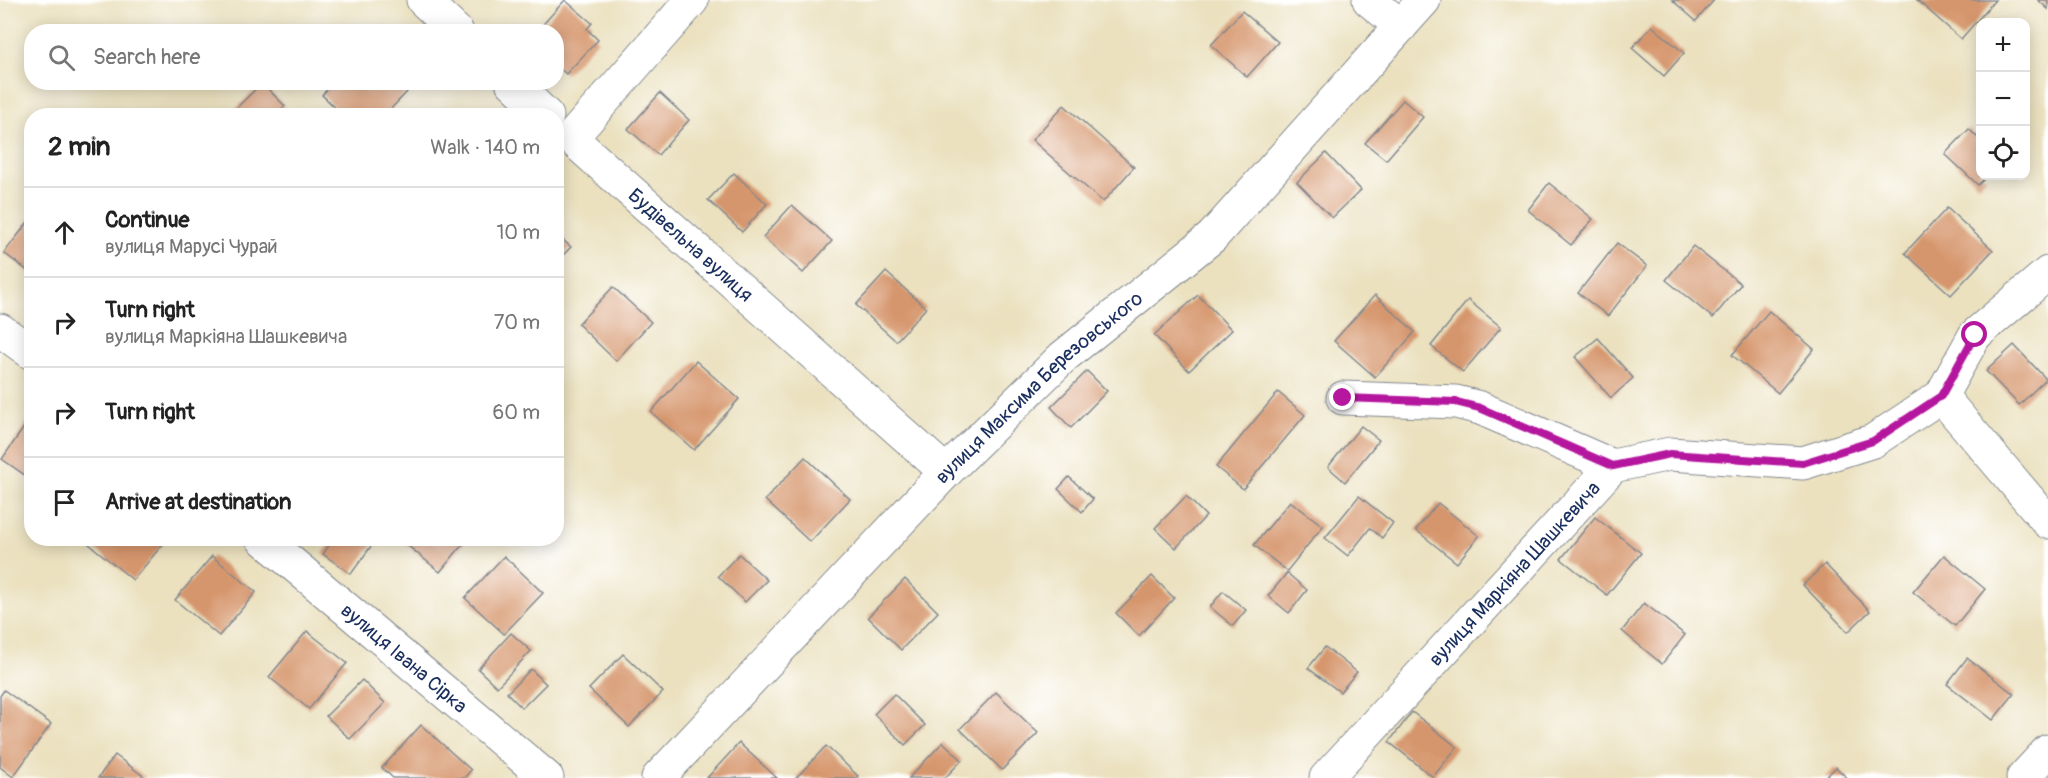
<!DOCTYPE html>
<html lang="en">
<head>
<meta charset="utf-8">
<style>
  body { margin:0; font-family:Pangolin,sans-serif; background:#f2f2f2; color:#222 }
  .controls { position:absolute; right:18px; top:18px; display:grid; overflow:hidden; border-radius:12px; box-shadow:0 3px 15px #0003 }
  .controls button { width:54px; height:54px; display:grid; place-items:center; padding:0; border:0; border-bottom:2px solid #e0e0e0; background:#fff; color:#222; font:30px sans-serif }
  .stop { position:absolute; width:18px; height:18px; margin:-14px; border:4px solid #b5179e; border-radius:50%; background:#fff }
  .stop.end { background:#b5179e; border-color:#fff; box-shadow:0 2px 6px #0008 }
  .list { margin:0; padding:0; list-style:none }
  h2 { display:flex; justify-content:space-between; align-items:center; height:78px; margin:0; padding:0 24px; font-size:26px }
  h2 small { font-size:20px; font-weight:400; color:#767676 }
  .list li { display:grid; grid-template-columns:39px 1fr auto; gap:18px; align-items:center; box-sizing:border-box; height:90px; padding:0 24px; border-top:2px solid #e0e0e0 }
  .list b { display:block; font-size:22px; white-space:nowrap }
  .list p { margin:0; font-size:20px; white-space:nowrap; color:#767676 }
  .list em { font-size:20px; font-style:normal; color:#767676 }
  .icon { flex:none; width:33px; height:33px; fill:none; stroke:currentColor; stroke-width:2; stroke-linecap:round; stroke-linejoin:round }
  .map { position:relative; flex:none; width:2048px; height:778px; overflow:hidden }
  .search { position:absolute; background:#fff; box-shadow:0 3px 15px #0003; left:24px; top:24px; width:540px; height:66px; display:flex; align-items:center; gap:15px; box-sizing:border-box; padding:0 21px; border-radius:24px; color:#767676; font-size:22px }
  .panel { position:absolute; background:#fff; box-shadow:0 3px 15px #0003; left:24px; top:108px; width:540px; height:438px; border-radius:24px }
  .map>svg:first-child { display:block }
  .building { fill:#d6966d }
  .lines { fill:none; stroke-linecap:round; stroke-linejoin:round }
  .minor-casing { stroke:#83888e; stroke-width:35 }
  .minor { stroke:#fff; stroke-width:33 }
  .route { stroke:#b5179e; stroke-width:8 }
  .labels { text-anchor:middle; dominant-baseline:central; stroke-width:4.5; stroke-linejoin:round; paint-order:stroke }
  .street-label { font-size:20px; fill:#1b2f5e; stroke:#fff }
</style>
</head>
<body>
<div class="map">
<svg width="2048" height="778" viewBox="0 0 2048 778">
  <rect width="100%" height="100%" fill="#fff"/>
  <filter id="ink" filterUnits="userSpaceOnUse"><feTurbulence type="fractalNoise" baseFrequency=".0167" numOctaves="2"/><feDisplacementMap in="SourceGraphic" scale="12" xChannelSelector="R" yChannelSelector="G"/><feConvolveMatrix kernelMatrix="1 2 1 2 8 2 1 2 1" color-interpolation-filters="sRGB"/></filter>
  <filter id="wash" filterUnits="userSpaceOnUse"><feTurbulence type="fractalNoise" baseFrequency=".008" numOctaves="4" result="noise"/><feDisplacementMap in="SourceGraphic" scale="24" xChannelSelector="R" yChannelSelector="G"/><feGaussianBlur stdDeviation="1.35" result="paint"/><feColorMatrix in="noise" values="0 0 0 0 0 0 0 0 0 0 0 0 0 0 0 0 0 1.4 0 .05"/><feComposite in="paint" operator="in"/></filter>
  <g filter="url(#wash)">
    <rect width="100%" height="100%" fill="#ebe1bf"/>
    <g id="blocks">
      <g class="building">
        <path d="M565,0L592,23L587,29L598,40L566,74L556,65V32H536Z"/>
        <path d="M1672,0H1714L1696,21Z"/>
        <path d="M1917,0H1995L1961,39Z"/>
        <path d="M2038,0H2048V9Z"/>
        <path d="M1242,11L1278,42L1247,77L1211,45Z"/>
        <path d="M1652,26L1684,53L1664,76L1632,48Z"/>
        <path d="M334,82H397L407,92L384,116H344L322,95Z"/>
        <path d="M262,83L285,106L274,116H228Z"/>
        <path d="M660,93L689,120L658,155L628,129Z"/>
        <path d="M1403,100L1423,117L1386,160L1365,143Z"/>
        <path d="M1064,105L1134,167L1103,202L1032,140Z"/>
        <path d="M1969,129L1980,140V176H1987L1978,185L1945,154Z"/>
        <path d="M1326,153L1361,190L1332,218L1297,182Z"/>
        <path d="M734,173L767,204L742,232L708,200Z"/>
        <path d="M1549,183L1593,219L1571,245L1528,210Z"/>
        <path d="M792,205L832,241L803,273L763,237Z"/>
        <path d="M1947,208L1993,250L1951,295L1905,253Z"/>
        <path d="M32,217V274L4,253Z"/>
        <path d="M556,234L571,247L556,262Z"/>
        <path d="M1617,243L1647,266L1608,316L1578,293Z"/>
        <path d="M1693,246L1741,284L1713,318L1666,280Z"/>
        <path d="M886,272L926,308L896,341L856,305Z"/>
        <path d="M613,287L651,322L616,361L578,324Z"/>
        <path d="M1198,295L1232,330L1189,371L1154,335Z"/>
        <path d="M1375,295L1415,332L1375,377L1334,341Z"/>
        <path d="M1468,300L1501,327L1463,372L1431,346Z"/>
        <path d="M1769,311L1814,349L1778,393L1732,355Z"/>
        <path d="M1598,338L1633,378L1611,398L1575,357Z"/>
        <path d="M2014,345L2046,379L2019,405L1986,371Z"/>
        <path d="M696,361L739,399L694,450L651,412Z"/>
        <path d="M1087,371L1107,391L1071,428L1051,407Z"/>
        <path d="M1278,392L1305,415L1243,489L1216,467Z"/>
        <path d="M29,420L32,421V480L2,459Z"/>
        <path d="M1361,426L1379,440L1345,482L1328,467Z"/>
        <path d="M805,457L850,499L810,542L765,500Z"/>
        <path d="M1069,477L1093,499L1082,512L1058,489Z"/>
        <path d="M1186,496L1206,516L1176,548L1155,528Z"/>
        <path d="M1359,496L1393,523L1382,538L1370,528L1348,556L1325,538Z"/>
        <path d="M1290,501L1323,526L1287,571L1254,545Z"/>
        <path d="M1438,503L1479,536L1457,563L1416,530Z"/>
        <path d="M1595,517L1641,553L1607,595L1561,559Z"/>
        <path d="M94,538H168L133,580L89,544Z"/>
        <path d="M334,538H377L351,574L323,554Z"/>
        <path d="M402,538H468L440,572L401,540Z"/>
        <path d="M739,554L767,580L745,602L718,576Z"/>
        <path d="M1944,555L1985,589L1955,626L1913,592Z"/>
        <path d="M212,556L256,592L219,636L175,600Z"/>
        <path d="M504,556L543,593L504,634L465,598Z"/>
        <path d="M1825,564L1870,611L1848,632L1803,585Z"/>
        <path d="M1287,573L1307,590L1289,613L1268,596Z"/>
        <path d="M1152,576L1174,598L1139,636L1116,613Z"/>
        <path d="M905,579L938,612L901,650L868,617Z"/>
        <path d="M1223,591L1246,610L1233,626L1210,607Z"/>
        <path d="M1644,603L1685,635L1662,664L1622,631Z"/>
        <path d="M307,631L347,663L309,709L269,677Z"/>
        <path d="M511,633L531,651L497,687L478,669Z"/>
        <path d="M1325,647L1357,672L1340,692L1308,668Z"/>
        <path d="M623,654L663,692L629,727L589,689Z"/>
        <path d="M1967,658L2014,694L1993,720L1947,684Z"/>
        <path d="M531,669L546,684L522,708L507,693Z"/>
        <path d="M362,680L385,703L350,739L326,716Z"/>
        <path d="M4,690L51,724L13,777L0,767V696Z"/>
        <path d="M996,692L1038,733L1002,770L960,729Z"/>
        <path d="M894,694L925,725L905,745L874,714Z"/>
        <path d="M1412,712L1457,747L1433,777L1389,742Z"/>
        <path d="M421,725L471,770L464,778H393L382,768Z"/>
        <path d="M943,742L962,760L945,778H909Z"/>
        <path d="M739,743L777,778H707Z"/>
        <path d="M826,746L858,776L856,778H796Z"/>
        <path d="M115,755L146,778H98Z"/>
        <path d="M1836,767L1847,778H1825Z"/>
      </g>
    </g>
  </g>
  <g filter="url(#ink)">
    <use href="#blocks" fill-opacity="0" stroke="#83888e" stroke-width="1.5"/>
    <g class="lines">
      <defs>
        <g id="minor">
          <path d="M423,0L457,32"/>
          <path id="s1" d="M692,0L571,138L946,472"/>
          <path d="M1369,0L1401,26"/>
          <path d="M512,82L547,116"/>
          <path d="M2048,273L1975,335L1941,396L2048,522"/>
          <path d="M0,330L32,353"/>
          <path d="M1343,398L1456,402L1480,408L1613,466"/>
          <path id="s2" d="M262,538L547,778"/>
          <path id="s3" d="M658,778L946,472L1063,357L1212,237L1424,0"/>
          <path id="s4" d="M1326,778L1613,466L1670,454L1803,463L1873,441L1941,396"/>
          <path d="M2023,778L2048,751"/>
        </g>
      </defs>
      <use href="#minor" class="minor-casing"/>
      <use href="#minor" class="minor"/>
    </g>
  </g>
  <g class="lines" filter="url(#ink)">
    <path class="route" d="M1343,398L1456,402L1480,408L1613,466L1670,454L1803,463L1873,441L1941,396L1975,335"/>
  </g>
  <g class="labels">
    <g class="street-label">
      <text stroke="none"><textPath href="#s1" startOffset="344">Будівельна вулиця</textPath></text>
      <text stroke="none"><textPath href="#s3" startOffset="546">вулиця Максима Березовського</textPath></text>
      <text stroke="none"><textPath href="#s4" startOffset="278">вулиця Маркіяна Шашкевича</textPath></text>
      <text stroke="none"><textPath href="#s2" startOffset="186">вулиця Івана Сірка</textPath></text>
    </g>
  </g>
</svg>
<div class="controls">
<button>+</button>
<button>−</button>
<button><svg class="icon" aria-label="locate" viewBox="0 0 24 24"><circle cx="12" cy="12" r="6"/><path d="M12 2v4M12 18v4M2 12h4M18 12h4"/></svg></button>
</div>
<div class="stop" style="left:1975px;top:335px"></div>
<div class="stop end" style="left:1343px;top:398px"></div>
<div class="search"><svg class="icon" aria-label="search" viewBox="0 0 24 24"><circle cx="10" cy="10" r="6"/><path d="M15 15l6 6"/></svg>Search here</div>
<section class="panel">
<h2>2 min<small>Walk · 140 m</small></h2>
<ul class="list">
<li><svg class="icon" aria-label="ahead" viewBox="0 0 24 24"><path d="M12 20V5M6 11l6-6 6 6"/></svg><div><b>Continue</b><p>вулиця Марусі Чурай</p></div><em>10 m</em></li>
<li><svg class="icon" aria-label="right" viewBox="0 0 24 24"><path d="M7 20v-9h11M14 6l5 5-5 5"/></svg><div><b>Turn right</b><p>вулиця Маркіяна Шашкевича</p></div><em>70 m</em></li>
<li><svg class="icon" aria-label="right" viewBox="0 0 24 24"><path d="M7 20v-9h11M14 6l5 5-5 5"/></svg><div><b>Turn right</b></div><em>60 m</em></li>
<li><svg class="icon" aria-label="arrive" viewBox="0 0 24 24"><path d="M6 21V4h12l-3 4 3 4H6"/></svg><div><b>Arrive at destination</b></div></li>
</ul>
</section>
</div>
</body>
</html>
